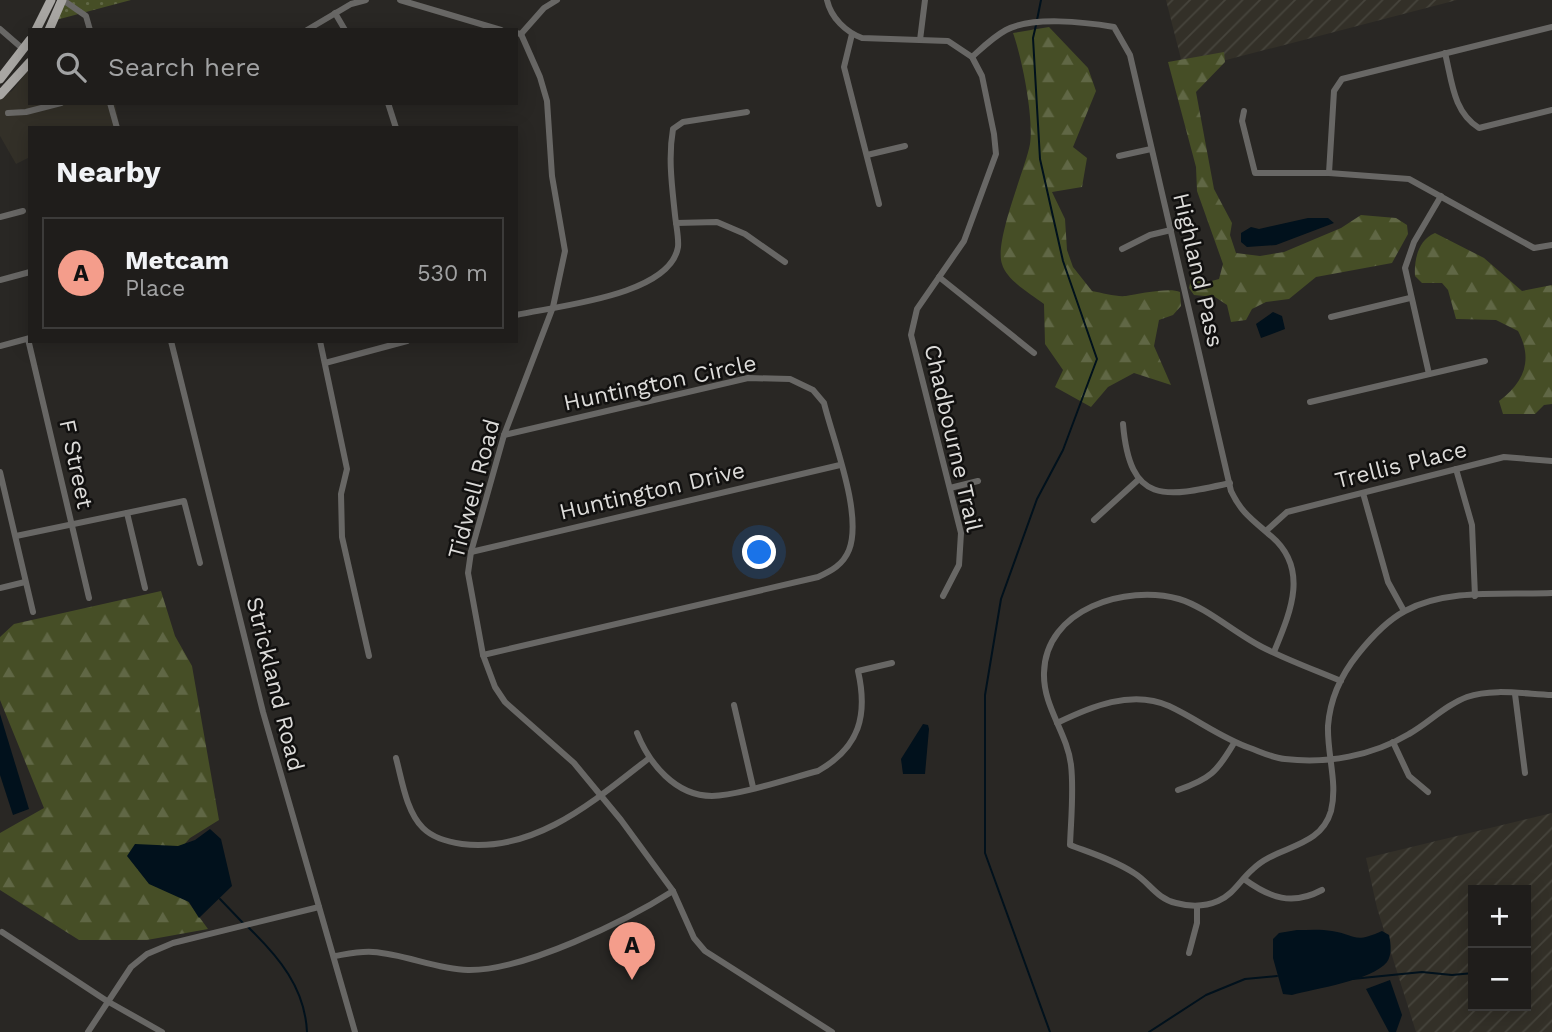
<!DOCTYPE html>
<html lang="en">
<head>
<meta charset="utf-8">
<style>
  body { margin:0; font-family:"Work Sans",sans-serif; background:#2c2a28; color:#f1f3f6 }
  .controls { position:absolute; right:21px; bottom:21px; display:grid; overflow:hidden; border-radius:0px; box-shadow:0 4px 18px #0003 }
  .controls button { width:63px; height:63px; display:grid; place-items:center; padding:0; border:0; border-bottom:2px solid #3c3b3a; background:#1f1d1b; color:#f1f3f6; font:35px sans-serif }
  .you { position:absolute; left:760px; top:553px; width:24px; height:24px; margin:-18px; border:5px solid #fff; border-radius:50%; background:#1a73e8; box-shadow:0 0 0 10px #1a73e833 }
  .badge { display:grid; place-items:center; width:46px; height:46px; border-radius:50%; background:#f49d8b; color:#111; font-size:23px; font-weight:700 }
  .pin { position:absolute; translate:-50% -58px; filter:drop-shadow(0 2px 4px #0008) }
  .pin::after { content:''; position:absolute; top:37px; width:24px; height:21px; background:inherit; clip-path:polygon(0 0,100% 0,50% 100%) }
  .list { margin:0; padding:0; list-style:none }
  h2 { display:flex; justify-content:space-between; align-items:center; height:91px; margin:0; padding:0 28px; font-size:30px }
  h2 small { font-size:23px; font-weight:400; color:#a1a2a3 }
  .list li { display:grid; grid-template-columns:46px 1fr auto; gap:21px; align-items:center; box-sizing:border-box; height:112px; margin:0 14px 14px; padding:0 14px; border:2px solid #3c3b3a; border-radius:0px }
  .list b { display:block; font-size:26px; white-space:nowrap }
  .list p { margin:0; font-size:23px; white-space:nowrap; color:#a1a2a3 }
  .list em { font-size:23px; font-style:normal; color:#a1a2a3 }
  .icon { flex:none; width:38px; height:38px; fill:none; stroke:currentColor; stroke-width:2; stroke-linecap:round; stroke-linejoin:round }
  .map { position:relative; flex:none; width:1552px; height:1032px; overflow:hidden }
  .search { position:absolute; background:#1f1d1b; box-shadow:0 4px 18px #0003; left:28px; top:28px; width:490px; height:77px; display:flex; align-items:center; gap:18px; box-sizing:border-box; padding:0 24px; border-radius:0px; color:#a1a2a3; font-size:26px }
  .panel { position:absolute; background:#1f1d1b; box-shadow:0 4px 18px #0003; left:28px; top:126px; width:490px; height:217px; border-radius:0px }
  .map>svg:first-child { display:block }
  .built { fill:#333028 }
  .industrial { fill:url(#industrial-furrows); fill-rule:evenodd }
  .forest { fill:url(#forest-firs) }
  .park { fill:url(#park-dots) }
  .water { fill:#01111c }
  .lines { fill:none; stroke-linecap:round; stroke-linejoin:round }
  .stream { stroke:#01111c; stroke-width:2 }
  .street { stroke:#686765; stroke-width:6 }
  .primary { stroke:#a8a6a3; stroke-width:9 }
  .labels { text-anchor:middle; dominant-baseline:central; stroke-width:5; stroke-linejoin:round; paint-order:stroke }
  .street-label { font-size:23px; fill:#dcdbd9; stroke:#11100f }
</style>
</head>
<body>
<div class="map">
<svg width="1552" height="1032" viewBox="0 0 1552 1032">
  <defs>
    <pattern id="industrial-furrows" width="10" height="10" patternUnits="userSpaceOnUse" patternTransform="scale(1.75)"><rect width="10" height="10" fill="#333028"/><path d="M-1 1l2-2M0 10L10 0M9 11l2-2" fill="none" stroke="#46443c"/></pattern>
    <pattern id="forest-firs" width="22" height="20" patternUnits="userSpaceOnUse" patternTransform="scale(1.75)"><rect width="22" height="20" fill="#464e26"/><path d="M5 1l3.5 6h-7zM16 11l3.5 6h-7z" fill="#606745"/></pattern>
    <pattern id="park-dots" width="8" height="8" patternUnits="userSpaceOnUse" patternTransform="scale(1.75)"><rect width="8" height="8" fill="#464e26"/><path d="M2 2h.1M6 6h.1" fill="none" stroke="#606745" stroke-width="1.8" stroke-linecap="round"/></pattern>
  </defs>
  <rect width="100%" height="100%" fill="#292724"/>
  <path class="built" d="M30,68V103H115L120,128H30V157L16,164L0,136V97L12,91Z"/>
  <g class="industrial">
    <path d="M1166,0H1457L1184,71Z"/>
    <path d="M1552,813V1032H1416L1377,908L1366,858ZM1473,890H1526V1006H1473Z"/>
  </g>
  <g class="forest">
    <path d="M1049,27L1088,68L1096,91L1073,147L1087,158L1082,187L1052,192L1065,219L1067,250L1073,267L1092,291C1103,293 1116,297 1126,296C1138,294 1170,287 1180,292L1181,306L1173,315L1159,320L1154,346L1171,385L1134,373L1108,387L1091,407L1055,387L1063,370L1045,344L1044,304C1031,294 1007,281 1002,264C994,241 1025,170 1030,144C1034,118 1022,58 1013,33Z"/>
    <path d="M1224,52L1225,62L1196,92L1214,189L1232,223L1230,235L1236,253L1260,256L1284,252L1341,228L1361,215L1396,218L1407,225L1408,234L1392,263L1316,277L1289,299L1266,302L1252,309L1246,320L1231,322L1227,305L1215,297L1194,295L1189,288L1191,279L1208,282L1219,279L1223,264L1197,191L1196,167L1168,62Z"/>
    <path d="M1435,233L1484,258L1522,291L1552,285V404L1544,405L1535,414H1503L1499,401C1525,382 1533,359 1518,331L1496,320L1456,319L1448,290L1442,283H1422L1415,276C1414,260 1418,240 1435,233Z"/>
    <path d="M161,591L175,636L192,666L219,820L190,838L170,860L181,892L208,929L147,940H79L0,890V833L44,808L0,700V637L14,624Z"/>
  </g>
  <path class="park" d="M65,0H131L56,20Z"/>
  <g class="water">
    <path d="M1308,218H1328L1334,223L1276,245L1247,247L1241,242V233L1251,227L1259,229Z"/>
    <path d="M1273,312L1282,316L1285,329L1261,338L1256,324Z"/>
    <path d="M0,714L29,809L13,815L0,775Z"/>
    <path d="M923,724L928,725L929,729L925,774H903L901,759Z"/>
    <path d="M210,829L221,839L232,886L199,918L189,902L149,884L127,856L135,844L178,846L195,840Z"/>
    <path d="M1297,930C1308,930 1321,929 1332,931C1357,935 1353,944 1382,931L1389,935C1391,944 1392,955 1387,962C1373,980 1314,989 1292,995L1283,994L1273,958V939L1279,933Z"/>
    <path d="M1390,980L1402,1015L1396,1032H1389L1366,989Z"/>
  </g>
  <g class="lines">
    <g class="stream">
      <path d="M1037,20L1041,0"/>
      <path d="M1036,25L1033,38L1040,159L1063,261L1097,359L1063,450L1037,499L1001,599L985,695V853L1050,1032"/>
      <path d="M220,899L243,923"/>
      <path d="M248,927C279,957 305,988 307,1032"/>
      <path d="M1352,979L1422,972L1452,975L1473,973"/>
      <path d="M1149,1032L1206,995L1245,979L1277,976"/>
    </g>
    <g class="street">
      <path d="M63,0L86,16L90,30"/>
      <path d="M400,0L501,30"/>
      <path d="M827,0C831,18 846,32 862,38L948,41L972,57L982,76L994,134L996,154L964,241L917,309L911,335L961,533L959,565L943,596"/>
      <path d="M335,13L345,30"/>
      <path d="M0,29L23,49"/>
      <path d="M307,30L351,4L366,0"/>
      <path d="M516,33L521,34L540,77L547,101L552,176L565,251L553,307L504,435L471,552L468,573L483,655L495,687L505,702L574,763L621,820L673,891L694,938L705,951L832,1032"/>
      <path d="M521,34L544,8L557,0"/>
      <path d="M852,34L844,67L879,204"/>
      <path d="M920,40L925,0"/>
      <path d="M1445,53C1452,81 1453,112 1479,128L1552,110"/>
      <path d="M972,57C982,48 993,37 1006,30C1032,16 1085,22 1114,27L1130,55L1231,491C1242,514 1253,520 1271,536C1310,569 1290,613 1274,652"/>
      <path d="M110,103L117,128"/>
      <path d="M388,103L396,128"/>
      <path d="M1244,111L1242,121L1255,173H1329L1409,179L1534,248L1552,245"/>
      <path d="M8,113L26,112L61,103"/>
      <path d="M867,155L905,146"/>
      <path d="M1119,156L1151,149"/>
      <path d="M1329,173L1334,91L1342,79L1552,27"/>
      <path d="M0,217L23,211"/>
      <path d="M676,223L717,222L745,234L785,262"/>
      <path d="M1122,249L1150,235L1171,230"/>
      <path d="M939,277L1034,353"/>
      <path d="M0,280L30,272"/>
      <path d="M516,315C556,306 670,296 678,247C679,238 676,225 675,215C672,186 668,158 673,129L683,122L747,112"/>
      <path d="M1331,317L1410,298"/>
      <path d="M28,339L89,598"/>
      <path d="M171,341L263,712L355,1032"/>
      <path d="M320,341L347,469L341,494L342,537L369,656"/>
      <path d="M0,346L30,338"/>
      <path d="M325,363L407,341"/>
      <path d="M1429,374L1405,268L1414,242L1441,196"/>
      <path d="M1310,402L1485,361"/>
      <path d="M1123,424C1130,505 1164,498 1230,483"/>
      <path d="M1456,469L1472,525L1475,596"/>
      <path d="M0,472L33,612"/>
      <path d="M950,488L978,481"/>
      <path d="M1363,493L1388,582L1404,611"/>
      <path d="M127,513L145,588"/>
      <path d="M1094,520L1138,480"/>
      <path d="M1266,531L1287,512L1504,457L1552,461"/>
      <path d="M16,536L184,501L200,563"/>
      <path d="M471,552L840,465"/>
      <path d="M0,588L25,582"/>
      <path d="M483,655L818,577C831,571 843,565 849,550C863,514 833,440 824,403L813,390L790,379L748,378L504,435"/>
      <path d="M1341,681C1315,670 1287,660 1262,647C1236,634 1206,607 1179,599C1126,584 1045,609 1044,673C1043,707 1067,732 1071,765C1074,790 1071,819 1070,845C1091,853 1114,860 1134,873C1149,882 1157,899 1176,903C1191,907 1204,907 1218,901C1234,894 1240,880 1253,869C1277,845 1320,849 1331,811C1338,783 1327,755 1328,726C1330,699 1341,675 1358,654C1370,639 1388,620 1405,611C1447,588 1506,595 1552,593"/>
      <path d="M1515,694L1525,773"/>
      <path d="M734,705L753,787"/>
      <path d="M1057,723C1090,707 1132,689 1169,706C1197,719 1221,738 1250,748C1261,752 1273,758 1285,759C1327,764 1372,756 1409,734C1429,723 1445,705 1467,697C1492,688 1525,694 1552,695"/>
      <path d="M637,733C649,763 675,796 712,796C737,796 791,778 818,771C860,747 868,715 858,671L892,663"/>
      <path d="M1393,742L1409,776L1428,792"/>
      <path d="M396,758C402,780 406,811 423,828C433,838 448,842 462,844C535,853 594,801 648,759"/>
      <path d="M1178,790C1210,779 1217,772 1234,743"/>
      <path d="M1244,879C1270,898 1292,906 1322,890"/>
      <path d="M2,932L107,1001L162,1032"/>
      <path d="M1189,953L1197,923V906"/>
      <path d="M335,956C347,954 360,951 373,952C405,954 435,969 468,970C524,971 626,921 673,891"/>
      <path d="M88,1032L131,967L147,954L173,943L319,907"/>
    </g>
    <g class="primary">
      <path d="M36,30L51,0"/>
      <path d="M49,30L62,0"/>
      <path d="M0,79L30,40"/>
      <path d="M0,95L30,62"/>
    </g>
  </g>
  <g class="labels">
    <g class="street-label">
      <text transform="translate(1198 270) rotate(77)">Highland Pass</text>
      <text transform="translate(660 383) rotate(-12)">Huntington Circle</text>
      <text transform="translate(953 438) rotate(77)">Chadbourne Trail</text>
      <text transform="translate(76 464) rotate(78)">F Street</text>
      <text transform="translate(1401 465) rotate(-14)">Trellis Place</text>
      <text transform="translate(474 489) rotate(-75)">Tidwell Road</text>
      <text transform="translate(652 491) rotate(-13)">Huntington Drive</text>
      <text transform="translate(275 684) rotate(76)">Strickland Road</text>
    </g>
  </g>
</svg>
<div class="controls">
<button>+</button>
<button>−</button>
</div>
<div class="you"></div>
<div class="pin badge" style="left:632px;top:980px">A</div>
<div class="search"><svg class="icon" aria-label="search" viewBox="0 0 24 24"><circle cx="10" cy="10" r="6"/><path d="M15 15l6 6"/></svg>Search here</div>
<section class="panel">
<h2>Nearby<small></small></h2>
<ul class="list">
<li><span class="badge">A</span><div><b>Metcam</b><p>Place</p></div><em>530 m</em></li>
</ul>
</section>
</div>
</body>
</html>
